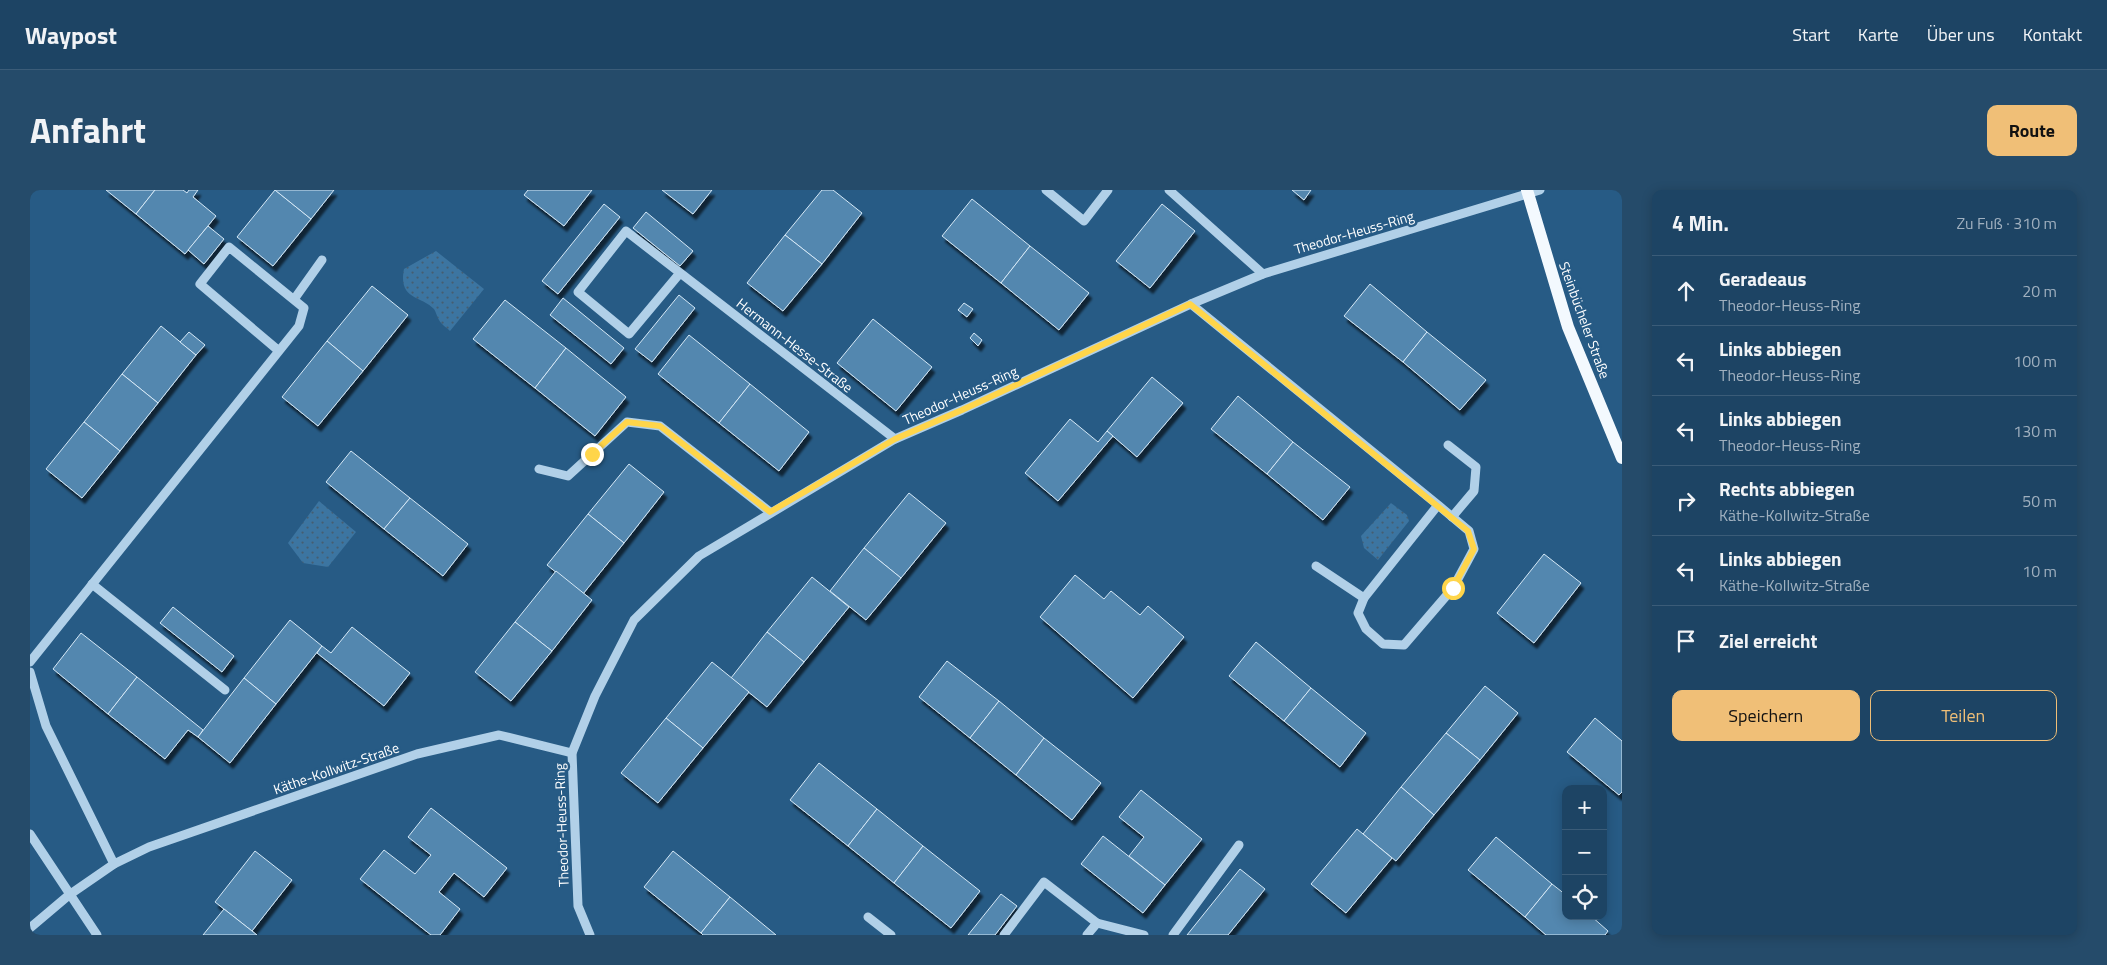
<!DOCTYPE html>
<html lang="de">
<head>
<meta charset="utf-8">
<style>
  body { margin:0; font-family:"Titillium Web",sans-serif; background:#254b6a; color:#f1f3f6 }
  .controls { position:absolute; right:15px; bottom:15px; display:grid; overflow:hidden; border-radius:10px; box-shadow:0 2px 12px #0003 }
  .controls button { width:45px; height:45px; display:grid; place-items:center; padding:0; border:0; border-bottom:1px solid #3b5c78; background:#1d4464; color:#f1f3f6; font:25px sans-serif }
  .stop { position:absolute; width:15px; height:15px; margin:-11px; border:4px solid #ffd54a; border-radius:50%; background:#fff }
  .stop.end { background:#ffd54a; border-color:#fff; box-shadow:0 1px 5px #0008 }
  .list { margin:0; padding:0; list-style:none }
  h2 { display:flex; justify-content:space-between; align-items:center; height:65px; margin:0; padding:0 20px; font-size:21px }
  h2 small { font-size:16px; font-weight:400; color:#a0b0bf }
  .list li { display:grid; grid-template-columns:32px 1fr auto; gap:15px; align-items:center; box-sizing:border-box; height:70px; padding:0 20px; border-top:1px solid #3b5c78 }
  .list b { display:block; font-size:19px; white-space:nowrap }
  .list p { margin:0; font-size:16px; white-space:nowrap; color:#a0b0bf }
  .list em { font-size:16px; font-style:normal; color:#a0b0bf }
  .actions { display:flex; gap:10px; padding:15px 20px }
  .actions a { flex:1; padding:11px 0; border:1px solid #f0bf77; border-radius:10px; text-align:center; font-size:18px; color:#f0bf77 }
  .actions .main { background:#f0bf77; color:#111 }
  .icon { flex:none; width:28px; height:28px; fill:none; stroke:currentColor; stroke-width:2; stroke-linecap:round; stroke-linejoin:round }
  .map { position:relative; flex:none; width:1592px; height:745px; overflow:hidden; border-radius:10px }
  header { display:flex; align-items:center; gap:30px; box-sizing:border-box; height:70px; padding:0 25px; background:#1d4464; border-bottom:1px solid #3b5c78 }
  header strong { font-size:24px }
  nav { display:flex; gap:28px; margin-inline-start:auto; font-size:18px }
  .intro { display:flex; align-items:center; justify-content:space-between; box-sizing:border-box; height:120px; padding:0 30px }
  h1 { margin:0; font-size:35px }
  .button { padding:12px 22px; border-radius:10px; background:#f0bf77; color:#111; font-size:18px; font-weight:700 }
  main { display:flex; gap:30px; padding:0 30px }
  aside { flex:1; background:#1d4464; border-radius:10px; box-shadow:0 2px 12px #0003 }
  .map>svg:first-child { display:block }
  .park { fill:url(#park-dots) }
  .building { fill:#5387af; stroke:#d5e8f6; filter:url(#shadow) }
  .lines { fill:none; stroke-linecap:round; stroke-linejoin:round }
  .minor { stroke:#b1d0e8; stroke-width:9 }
  .major { stroke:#f3f9fe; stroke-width:12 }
  .route { stroke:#ffd54a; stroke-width:6 }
  .labels { text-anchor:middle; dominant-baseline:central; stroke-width:5; stroke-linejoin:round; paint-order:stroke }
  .street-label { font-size:14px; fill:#fff; stroke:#275b85 }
</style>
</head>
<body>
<header>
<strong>Waypost</strong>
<nav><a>Start</a><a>Karte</a><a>Über uns</a><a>Kontakt</a></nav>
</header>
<div class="intro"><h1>Anfahrt</h1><a class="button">Route</a></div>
<main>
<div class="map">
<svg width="1592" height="745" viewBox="0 0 1592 745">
  <defs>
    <pattern id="park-dots" width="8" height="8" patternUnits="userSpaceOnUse" patternTransform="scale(1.25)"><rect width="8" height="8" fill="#3c75a1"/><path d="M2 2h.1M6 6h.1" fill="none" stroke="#455e72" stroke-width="1.8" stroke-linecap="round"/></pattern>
    <filter id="shadow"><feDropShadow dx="3" dy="5.5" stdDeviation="1" flood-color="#0009"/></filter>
  </defs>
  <rect width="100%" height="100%" fill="#275b85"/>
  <g class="park">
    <path d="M406,61L454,99L420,141C417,138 411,134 409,130C407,127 406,122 404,119C391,105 368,110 374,79Z"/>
    <path d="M289,311L326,342L298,377L273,373L258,353Z"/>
    <path d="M1361,313L1377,325L1379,331L1348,370L1334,358L1331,346Z"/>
  </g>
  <g class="building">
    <path d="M76,0H125L106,24Z"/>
    <path d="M125,0H153L157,3L159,0H168L163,7L186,26L155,64L106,24Z"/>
    <path d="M245,0L281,29L243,76L207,47Z"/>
    <path d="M245,0H304L281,29Z"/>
    <path d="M498,0H562L534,36L494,5Z"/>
    <path d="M632,0H682L663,24Z"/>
    <path d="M792,0H803L832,23L792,74L755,45Z"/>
    <path d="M1262,0H1281L1274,10Z"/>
    <path d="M942,9L1000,56L971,93L912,46Z"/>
    <path d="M574,14L590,27L528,104L512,91Z"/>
    <path d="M1132,14L1165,41L1120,98L1086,71Z"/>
    <path d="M616,22L663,61L650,76L603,38Z"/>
    <path d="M178,36L194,49L174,74L158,60Z"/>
    <path d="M755,45L792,74L753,121L717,93Z"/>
    <path d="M1000,56L1059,103L1029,140L971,93Z"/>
    <path d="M1340,94L1397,142L1373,172L1314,126Z"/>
    <path d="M342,96L378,125L333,181L297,151Z"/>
    <path d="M649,105L665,118L622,172L605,159Z"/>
    <path d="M533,108L594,158L581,174L520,125Z"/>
    <path d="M475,110L536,158L505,198L443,149Z"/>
    <path d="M934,113L943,119L937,127L928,120Z"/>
    <path d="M843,129L902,177L866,221L807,173Z"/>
    <path d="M131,136L166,165L128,213L92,184Z"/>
    <path d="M159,142L175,155L166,165L150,152Z"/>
    <path d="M1397,142L1456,190L1430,220L1373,172Z"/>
    <path d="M944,143L952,150L948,156L940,148Z"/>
    <path d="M659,145L720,194L689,233L628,184Z"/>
    <path d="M297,151L333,181L288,236L252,207Z"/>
    <path d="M536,158L596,207L565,246L505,198Z"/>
    <path d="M92,184L128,213L90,261L54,232Z"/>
    <path d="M1122,187L1153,213L1107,267L1077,241Z"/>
    <path d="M720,194L779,242L749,281L689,233Z"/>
    <path d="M1208,206L1263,252L1237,284L1181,239Z"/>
    <path d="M1040,229L1068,252L1077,241L1083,246L1028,311L995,283Z"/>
    <path d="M54,232L90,261L52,308L16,279Z"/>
    <path d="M1263,252L1320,297L1293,330L1237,284Z"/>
    <path d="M321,261L380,308L354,339L296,292Z"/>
    <path d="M599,274L634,302L594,353L558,324Z"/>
    <path d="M879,303L916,333L871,388L834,358Z"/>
    <path d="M380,308L438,354L413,386L354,339Z"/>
    <path d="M558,324L594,353L553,404L517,375Z"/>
    <path d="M834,358L871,388L836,430L800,401Z"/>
    <path d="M1514,364L1551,393L1504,453L1467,423Z"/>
    <path d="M526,381L562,410L522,461L485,432Z"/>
    <path d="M1045,385L1074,409L1081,401L1110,425L1118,416L1154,447L1103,508L1010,427Z"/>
    <path d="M782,387L819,417L774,472L737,442Z"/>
    <path d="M143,417L204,466L192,482L130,433Z"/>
    <path d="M260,430L292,456L246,514L214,488Z"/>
    <path d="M485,432L522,461L481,511L445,482Z"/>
    <path d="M322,437L380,483L354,516L287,463L292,456L301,463Z"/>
    <path d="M737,442L774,472L737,517L701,488Z"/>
    <path d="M51,443L107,487L78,524L23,479Z"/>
    <path d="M1226,452L1281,498L1254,531L1199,486Z"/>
    <path d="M917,471L969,511L940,548L889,507Z"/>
    <path d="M682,472L719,502L673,558L636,528Z"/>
    <path d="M107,487L173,540L168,547L158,540L135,569L78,524Z"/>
    <path d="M214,488L246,514L200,573L168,547Z"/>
    <path d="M1455,496L1488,523L1450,570L1416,543Z"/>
    <path d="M1281,498L1336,543L1310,577L1254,531Z"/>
    <path d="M969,511L1014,548L986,585L940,548Z"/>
    <path d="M636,528L673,558L628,613L591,583Z"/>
    <path d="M1565,528L1592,551V602L1589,605L1537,562Z"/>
    <path d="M1416,543L1450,570L1404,625L1371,597Z"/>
    <path d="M1014,548L1071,593L1042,630L986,585Z"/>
    <path d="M789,573L847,619L818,656L760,610Z"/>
    <path d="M1371,597L1404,625L1366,671L1333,644Z"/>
    <path d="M1111,600L1172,649L1135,695L1099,666L1114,647L1089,627Z"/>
    <path d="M401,618L477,678L454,707L424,683L409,702L430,719L410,745H401L330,689L354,660L385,684L401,665L378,647Z"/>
    <path d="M847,619L893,656L864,693L818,656Z"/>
    <path d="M1327,639L1362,668L1316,723L1281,694Z"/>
    <path d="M1073,646L1135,695L1113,723L1051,674Z"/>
    <path d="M1466,647L1522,694L1495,727L1438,680Z"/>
    <path d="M893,656L950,701L921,738L864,693Z"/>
    <path d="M225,661L262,690L222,741L185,712Z"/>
    <path d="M643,661L700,707L671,743L614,697Z"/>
    <path d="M1210,679L1235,699L1198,745H1157Z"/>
    <path d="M1522,694L1536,705V726H1561L1578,741L1575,745H1516L1495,727Z"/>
    <path d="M971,704L987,716L965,745H938Z"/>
    <path d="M700,707L746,745H673L671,743Z"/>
    <path d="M194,719L222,741L227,745H173Z"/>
  </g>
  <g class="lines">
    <g class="minor">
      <path d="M1016,0L1054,31L1078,0"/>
      <path d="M1139,0L1233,84"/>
      <path d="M650,83L599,144L548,102L596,41L865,249"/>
      <path d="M265,108L292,70"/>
      <path d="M1161,114L1408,315L1334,408L1328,423L1336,439L1353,454L1374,455L1423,398L1444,359L1439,341L1408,315"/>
      <path d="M1418,255L1446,277L1444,301L1422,327"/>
      <path d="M509,279L538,286L597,232L630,236L740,322"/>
      <path d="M1286,376L1334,408"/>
      <path d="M62,394L195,500"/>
      <path d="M0,472L269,136L274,118L199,57L170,94L249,161"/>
      <path d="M0,482L16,536L84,674"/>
      <path d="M0,644L67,745"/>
      <path d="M838,727L861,745"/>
      <path d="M1067,733L1114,745"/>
      <path d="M0,738L39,705L84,674L119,657L387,564L469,545L542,563"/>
      <path d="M560,745L548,716L542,563L565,506L604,430L669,366L865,249L932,220L1161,114L1233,84L1510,0"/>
      <path d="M974,745L1014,692L1067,733L1057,745"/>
      <path d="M1143,745L1209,655"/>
    </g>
    <path class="major" d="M1497,0L1538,137L1592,268"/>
  </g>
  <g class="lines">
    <path class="route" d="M562,264L597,232L630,236L740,322L865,249L932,220L1160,114L1438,341L1444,359L1423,398"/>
  </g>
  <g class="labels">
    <g class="street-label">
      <text transform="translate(1324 42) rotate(-16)">Theodor-Heuss-Ring</text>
      <text transform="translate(1555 130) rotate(70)">Steinbücheler Straße</text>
      <text transform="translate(765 155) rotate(38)">Hermann-Hesse-Straße</text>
      <text transform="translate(930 205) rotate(-24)">Theodor-Heuss-Ring</text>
      <text transform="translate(306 578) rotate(-19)">Käthe-Kollwitz-Straße</text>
      <text transform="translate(531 635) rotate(-92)">Theodor-Heuss-Ring</text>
    </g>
  </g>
</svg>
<div class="controls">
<button>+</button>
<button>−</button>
<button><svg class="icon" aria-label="locate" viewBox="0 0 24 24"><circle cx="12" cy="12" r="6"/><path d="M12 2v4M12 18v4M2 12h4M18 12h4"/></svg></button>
</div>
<div class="stop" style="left:1423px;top:398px"></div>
<div class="stop end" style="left:562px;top:264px"></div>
</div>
<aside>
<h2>4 Min.<small>Zu Fuß · 310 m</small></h2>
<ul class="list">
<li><svg class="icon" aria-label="ahead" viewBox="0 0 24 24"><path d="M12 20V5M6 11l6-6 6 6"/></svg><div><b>Geradeaus</b><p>Theodor-Heuss-Ring</p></div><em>20 m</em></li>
<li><svg class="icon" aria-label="left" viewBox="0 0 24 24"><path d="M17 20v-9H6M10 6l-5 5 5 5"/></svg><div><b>Links abbiegen</b><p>Theodor-Heuss-Ring</p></div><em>100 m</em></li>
<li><svg class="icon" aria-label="left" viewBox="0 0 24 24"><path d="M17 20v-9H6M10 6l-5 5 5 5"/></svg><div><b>Links abbiegen</b><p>Theodor-Heuss-Ring</p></div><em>130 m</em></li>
<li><svg class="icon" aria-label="right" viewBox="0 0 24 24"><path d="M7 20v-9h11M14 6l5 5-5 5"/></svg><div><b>Rechts abbiegen</b><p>Käthe-Kollwitz-Straße</p></div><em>50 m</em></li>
<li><svg class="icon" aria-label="left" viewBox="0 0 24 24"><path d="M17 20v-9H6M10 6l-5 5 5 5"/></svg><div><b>Links abbiegen</b><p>Käthe-Kollwitz-Straße</p></div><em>10 m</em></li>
<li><svg class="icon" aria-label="arrive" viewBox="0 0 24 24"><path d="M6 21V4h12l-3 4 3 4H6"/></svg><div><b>Ziel erreicht</b></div></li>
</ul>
<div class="actions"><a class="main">Speichern</a><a>Teilen</a></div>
</aside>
</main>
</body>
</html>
